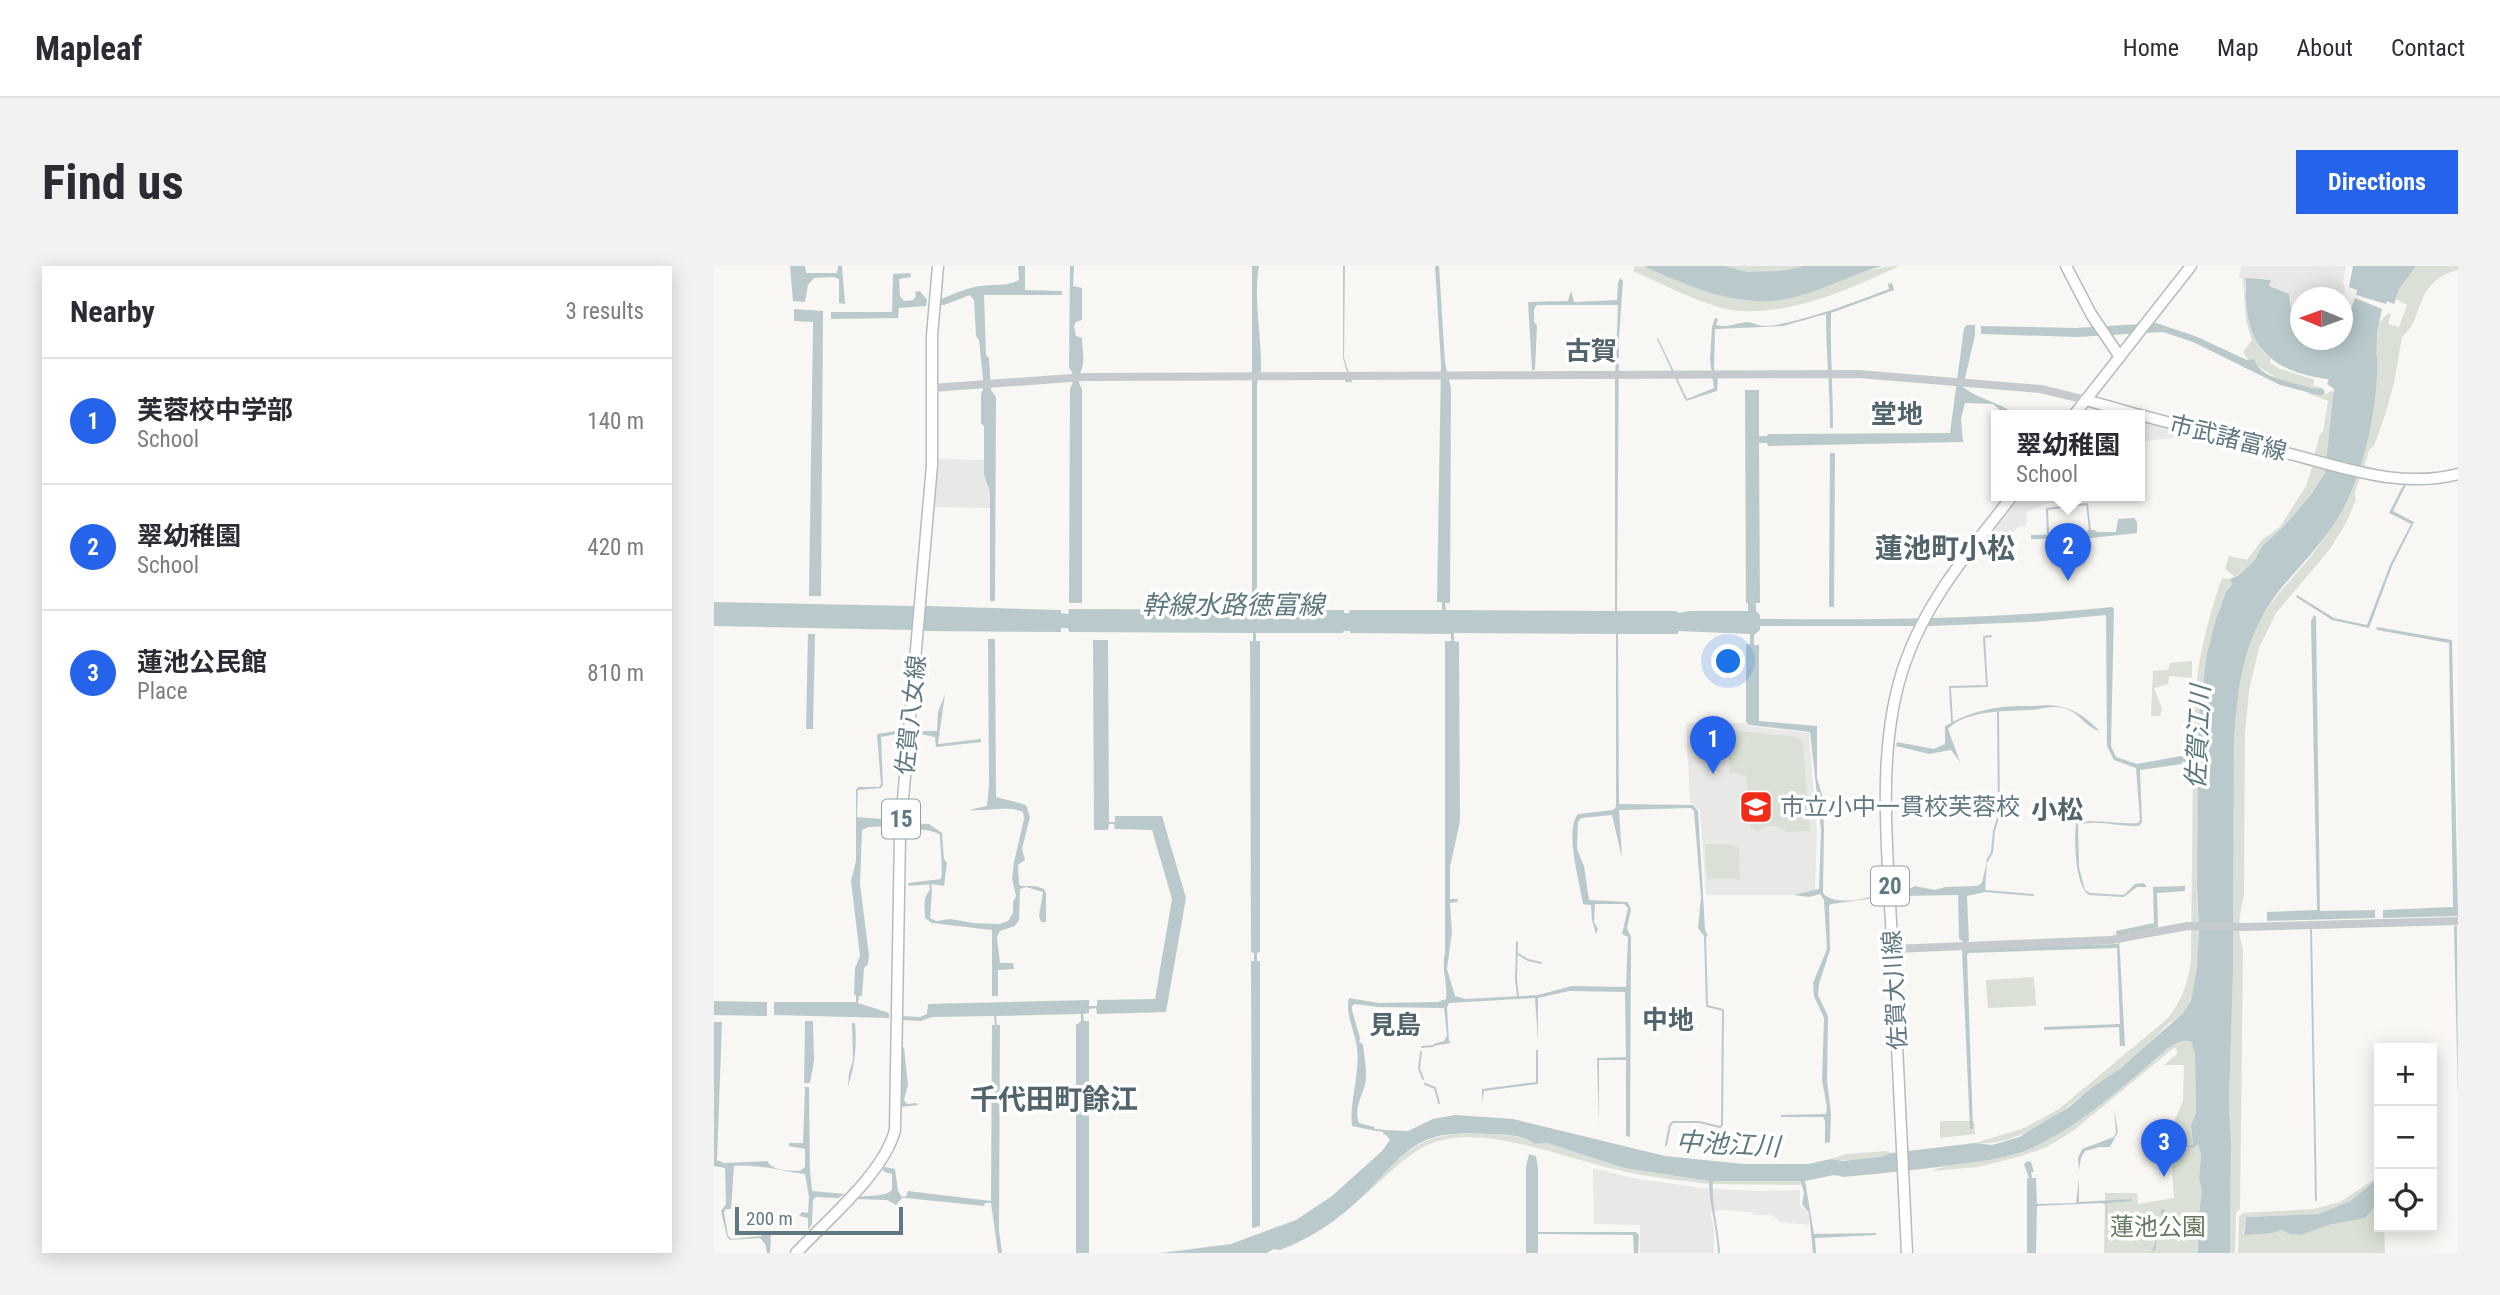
<!DOCTYPE html>
<html lang="en">
<head>
<meta charset="utf-8">
<style>
  body { margin:0; font-family:"Roboto Condensed","Noto Sans JP",sans-serif; background:#f2f2f3; color:#2b2b33 }
  .controls { position:absolute; right:21px; bottom:21px; display:grid; overflow:hidden; border-radius:0px; box-shadow:0 4px 18px #0003 }
  .controls button { width:63px; height:63px; display:grid; place-items:center; padding:0; border:0; border-bottom:2px solid #e1e1e2; background:#fff; color:#2b2b33; font:35px sans-serif }
  .compass { position:absolute; left:1576px; top:21px; width:63px; height:63px; border-radius:50%; background:#fff; box-shadow:0 4px 18px #0003; rotate:271deg }
  .scale { position:absolute; left:21px; bottom:18px; width:168px; box-sizing:border-box; padding-left:7px; border:4px solid #5f7882; border-top:0; font-size:19px; line-height:24px; white-space:nowrap; color:#5f7882; -webkit-text-stroke:5px #fff; paint-order:stroke }
  .you { position:absolute; left:1015px; top:396px; width:24px; height:24px; margin:-18px; border:5px solid #fff; border-radius:50%; background:#1a73e8; box-shadow:0 0 0 10px #1a73e833 }
  .badge { display:grid; place-items:center; width:46px; height:46px; border-radius:50%; background:#2563eb; color:#fff; font-size:23px; font-weight:700 }
  .pin { position:absolute; translate:-50% -58px; filter:drop-shadow(0 2px 4px #0008) }
  .pin::after { content:''; position:absolute; top:37px; width:24px; height:21px; background:inherit; clip-path:polygon(0 0,100% 0,50% 100%) }
  .popup { position:absolute; left:1277px; top:144px; width:154px; height:91px; box-sizing:border-box; display:grid; place-content:center; border-radius:0px; background:#fff; filter:drop-shadow(0 2px 5px #0005); font-size:23px; white-space:nowrap; color:#7c7c81 }
  .popup b { font-size:26px; color:#2b2b33 }
  .popup::after { content:''; position:absolute; left:50%; top:100%; margin-left:-14px; border:14px solid transparent; border-top-color:#fff }
  .list { margin:0; padding:0; list-style:none }
  h2 { display:flex; justify-content:space-between; align-items:center; height:91px; margin:0; padding:0 28px; font-size:30px }
  h2 small { font-size:23px; font-weight:400; color:#7c7c81 }
  .list li { display:grid; grid-template-columns:46px 1fr auto; gap:21px; align-items:center; box-sizing:border-box; height:126px; padding:0 28px; border-top:2px solid #e1e1e2 }
  .list b { display:block; font-size:26px; white-space:nowrap }
  .list p { margin:0; font-size:23px; white-space:nowrap; color:#7c7c81 }
  .list em { font-size:23px; font-style:normal; color:#7c7c81 }
  .icon { flex:none; width:38px; height:38px; fill:none; stroke:currentColor; stroke-width:2; stroke-linecap:round; stroke-linejoin:round }
  .map { position:relative; flex:none; width:1744px; height:987px; overflow:hidden; border-radius:0px }
  header { display:flex; align-items:center; gap:42px; box-sizing:border-box; height:98px; padding:0 35px; background:#fff; border-bottom:2px solid #e1e1e2 }
  header strong { font-size:33px }
  nav { display:flex; gap:38px; margin-inline-start:auto; font-size:24px }
  .intro { display:flex; align-items:center; justify-content:space-between; box-sizing:border-box; height:168px; padding:0 42px }
  h1 { margin:0; font-size:49px }
  .button { padding:18px 32px; border-radius:0px; background:#2563eb; color:#fff; font-size:24px; font-weight:700 }
  main { display:flex; gap:42px; padding:0 42px }
  aside { flex:1; background:#fff; border-radius:0px; box-shadow:0 4px 18px #0003 }
  .map>svg:first-child { display:block }
  .built { fill:#e8e9e7 }
  .green { fill:#dae0d5 }
  .water { fill:#bacacc; fill-rule:evenodd }
  .lines { fill:none; stroke-linecap:round; stroke-linejoin:round }
  .stream { stroke:#bacacc; stroke-width:2 }
  .major-casing { stroke:#b5bcbf; stroke-width:13 }
  .minor { stroke:#c4cacd; stroke-width:8 }
  .major { stroke:#fff; stroke-width:10 }
  .labels { text-anchor:middle; dominant-baseline:central; stroke-width:7; stroke-linejoin:round; paint-order:stroke }
  .shield { fill:#fff; stroke:#8fa0a8; stroke-width:2 }
  .shield-label { font-size:23px; font-weight:bold; fill:#5f7882 }
  .street-label { font-size:24px; fill:#5f7882; stroke:#fff }
  .poi-label { font-size:24px; fill:#5f7882; stroke:#fff; text-anchor:start }
  .park-label { font-size:24px; fill:#67795f; stroke:#fff }
  .neighbourhood-label { font-size:26px; font-weight:bold; fill:#52656c; stroke:#fff }
  .water-label { font-size:26px; font-style:italic; fill:#5a787d; stroke:#fff }
  .quarter-label { font-size:28px; font-weight:bold; fill:#52656c; stroke:#fff }
</style>
</head>
<body>
<header>
<strong>Mapleaf</strong>
<nav><a>Home</a><a>Map</a><a>About</a><a>Contact</a></nav>
</header>
<div class="intro"><h1>Find us</h1><a class="button">Directions</a></div>
<main>
<aside>
<h2>Nearby<small>3 results</small></h2>
<ul class="list">
<li><span class="badge">1</span><div><b>芙蓉校中学部</b><p>School</p></div><em>140 m</em></li>
<li><span class="badge">2</span><div><b>翠幼稚園</b><p>School</p></div><em>420 m</em></li>
<li><span class="badge">3</span><div><b>蓮池公民館</b><p>Place</p></div><em>810 m</em></li>
</ul>
</aside>
<div class="map">
<svg width="1744" height="987" viewBox="0 0 1744 987">
  <rect width="100%" height="100%" fill="#f8f7f4"/>
  <g class="built">
    <path d="M1527,0H1632L1629,15L1631,24L1628,31L1587,32L1586,53L1578,47L1576,40L1577,33L1554,20L1556,14L1525,12Z"/>
    <path d="M1426,151L1472,164V170L1426,176Z"/>
    <path d="M224,193L278,194L279,242L219,241Z"/>
    <path d="M1308,229H1386L1330,238L1313,246L1312,260L1304,261L1299,267L1277,268Z"/>
    <path d="M972,457H1031L1035,460L1095,467L1103,566L1101,624L1096,628L1080,629H992L986,544L976,536Z"/>
    <path d="M879,902L919,912L989,922L1037,925L1086,924V939L1095,948V959L1067,956L1058,949H1041L1036,946L1003,944L996,947L1000,961V987H926V959L880,958Z"/>
  </g>
  <g class="green">
    <path d="M921,0C937,0 951,10 966,16C988,24 1022,35 1045,35C1095,37 1137,0 1185,0C1135,24 1060,57 1004,41C975,32 946,17 919,5Z"/>
    <path d="M987,0H1095L1089,3L1028,12Z"/>
    <path d="M1692,0H1744V4C1698,16 1711,54 1688,71L1680,117L1672,146L1660,180L1655,184L1650,201L1646,200L1663,113V75L1665,57L1674,47L1677,48L1674,58L1685,61L1693,39L1682,33L1680,38Z"/>
    <path d="M1529,12H1532L1531,25L1549,86L1557,93L1555,96L1564,102L1601,114L1599,119L1608,122L1602,124L1567,115L1534,94L1529,86L1538,74L1532,55Z"/>
    <path d="M1594,125L1609,129L1618,125L1621,127L1611,207L1596,230L1568,262L1549,279L1540,295L1525,309L1520,310L1511,303L1515,290L1533,294L1548,274L1566,261L1592,220L1598,201L1587,198L1589,195L1606,199L1608,191L1600,190L1606,168L1609,166L1614,135L1593,127Z"/>
    <path d="M1643,210L1646,211L1641,227L1642,234L1632,257L1616,283L1562,347L1545,382L1535,424L1531,468L1530,630C1525,649 1523,664 1529,683L1526,943L1522,946L1521,987H1516L1517,876L1515,838L1519,707L1520,479C1522,443 1523,406 1537,372C1549,341 1573,319 1594,294C1616,267 1629,241 1643,210Z"/>
    <path d="M1508,312L1516,313L1518,317C1493,354 1485,446 1484,491H1479C1478,426 1486,374 1508,312Z"/>
    <path d="M1478,395V412L1455,410L1454,418L1440,422L1448,443L1446,450H1437L1439,405L1454,404L1456,397Z"/>
    <path d="M1013,464L1084,471L1089,478L1096,565L1073,566L1062,560H1052L1043,566L1036,562L1032,509L1016,507Z"/>
    <path d="M1479,496H1484C1484,537 1483,578 1483,618C1483,655 1492,712 1471,744C1466,751 1457,755 1451,761C1438,775 1424,789 1408,801C1397,810 1384,816 1373,825C1344,850 1301,881 1261,877L1310,862L1345,843L1453,753C1468,735 1473,719 1477,696Z"/>
    <path d="M991,578H1015L1025,582L1026,613H993Z"/>
    <path d="M1320,711L1322,740L1274,742L1272,714Z"/>
    <path d="M1465,775L1477,776L1481,788L1482,847L1477,859L1479,879L1470,877L1480,882L1485,878L1487,888L1485,914L1488,925L1484,955V987H1390L1391,927H1423L1424,938L1460,932L1457,892L1458,876L1456,875L1459,858L1469,835L1470,799H1450L1464,787L1461,781L1359,865L1333,881L1307,890L1264,901L1217,905C1248,892 1285,898 1316,883C1340,871 1364,856 1385,840C1412,819 1436,793 1465,775Z"/>
    <path d="M1226,855H1260L1261,868L1226,872Z"/>
    <path d="M741,868C763,868 804,865 821,878L833,877L910,902L995,915V918C963,914 932,911 900,903C849,891 768,858 718,877C691,888 668,915 646,933C675,902 697,872 741,868Z"/>
    <path d="M1172,885L1178,887C1159,893 1137,896 1117,893L1132,888Z"/>
    <path d="M1665,910V915L1636,935L1604,948L1532,951L1529,968L1559,967L1567,964L1576,968L1587,969L1615,959L1651,952L1665,936V961H1670L1671,987H1524L1525,951L1529,947L1599,943L1626,936Z"/>
    <path d="M998,915H1088V919L998,918Z"/>
  </g>
  <g class="water">
    <path d="M76,0H91L92,7H123L124,0H128L131,38L125,37V13L120,11L100,12L94,19L91,36L79,35Z"/>
    <path d="M304,0H311V24L348,25V29H270L272,89L275,92L277,124L282,131L281,335H276V225L270,209V160L267,158V128L269,124V113L265,74L262,70L260,34L256,29L230,39H227V33C240,28 252,22 266,20C280,18 292,21 305,14Z"/>
    <path d="M356,0H360L359,20L368,22V54L362,56L360,60L362,70L368,72C368,80 371,94 368,102C365,112 362,112 368,123V337H355L356,123C360,115 361,109 355,102Z"/>
    <path d="M538,0H545C539,35 548,70 547,106H544L543,120V337H538Z"/>
    <path d="M629,0H631L630,92L638,116H632L631,114L635,113L629,92Z"/>
    <path d="M721,0H725L731,97L737,122L736,337H731L732,344L901,345V114L904,39H823L820,43V56L823,59L821,104H818L814,36L854,35L857,25L860,36L903,34L904,17L906,12L909,15L905,71L903,345H962L965,347L975,345H1034V337H1032L1031,124H1045V170H1053L1054,168L1236,167L1250,62L1253,59H1261V69L1249,121C1263,132 1280,135 1295,144V149H1292L1279,138L1251,137L1247,153L1249,176L1054,180L1053,177H1045L1046,337H1042V345L1046,349V353H1056C1171,354 1283,353 1398,341L1400,343L1397,480L1402,491L1423,498L1467,490L1484,491L1485,450L1493,388L1502,353L1512,326L1518,318L1516,313L1525,309L1540,295L1549,279L1568,262L1596,230L1611,207L1620,123L1613,118L1615,115L1613,113C1550,104 1529,75 1532,12L1557,14L1555,20L1575,28L1577,43L1586,53L1587,74H1629V64L1641,32L1668,43C1666,53 1663,64 1663,74C1662,87 1664,99 1663,111C1660,155 1649,206 1628,245C1612,273 1590,296 1569,320C1529,368 1523,419 1520,479L1519,707L1515,838L1517,876L1516,987H1484V955L1488,925L1485,914L1487,888L1484,878L1480,882L1467,878L1479,879L1477,859L1482,847L1481,788L1477,776C1468,773 1462,777 1454,782C1411,819 1368,859 1316,883C1296,892 1273,894 1253,897C1212,903 1171,907 1130,911L1120,909L1091,915L1100,968L1162,967L1163,969L1101,972L1102,987H1099L1095,947L1088,938L1090,927L1087,915H999C997,939 1005,963 1006,987H1004C1003,962 995,938 995,915L910,902L833,877L821,878C810,869 789,868 775,868C758,868 737,866 721,871C689,880 670,910 647,932C624,954 596,973 566,984L559,983L553,987H447L517,978L582,954L618,930L668,885L676,874L672,869L669,868L670,864L694,865L719,853L741,849L799,853L951,890L1029,898H1094L1117,893L1129,895L1165,891L1178,887L1261,877L1278,879L1305,871L1355,841L1377,822L1407,802L1469,747L1477,734L1483,702L1485,665L1483,620L1484,496H1468V498L1426,504L1428,556L1425,560C1404,561 1384,553 1364,559L1365,601L1371,624L1376,627L1410,629L1421,618L1430,617L1433,621H1423L1410,631L1375,629C1361,620 1360,574 1362,557C1383,552 1403,559 1424,557L1426,554L1422,502L1400,494L1393,480L1392,349L1317,356L1216,360H1046V364L1040,369V379H1045V455L1103,460V512L1109,532L1110,564L1109,627C1119,640 1155,634 1168,626V631L1117,638L1115,640L1116,684L1105,718L1104,729L1114,750L1113,814L1117,848L1116,876L1111,877V855L1109,851H1067V849L1112,848L1113,841L1108,814L1110,752L1100,730L1099,717L1113,683L1110,634L1106,628L1095,631L1080,629L1105,623L1107,564L1096,466L1035,459L1032,456V379L1036,378V368L965,365L963,368H904L905,538L979,539L984,545L991,663L994,671L989,669L984,662L987,631L980,545L977,542L905,544L908,592L898,549L867,552L864,556L863,583L870,600L875,634L914,636L917,643L913,662L917,671L916,871L912,870V794H885V859L883,792L912,791L911,726L855,725L824,732V774L821,732L735,737L733,741L735,775L737,777L719,780L720,778L730,775L733,769L730,742L664,741L641,738L638,740V744L646,772L645,776L649,778C650,791 654,807 651,819C647,832 640,843 645,857L660,861L662,865L638,860C635,838 646,809 643,782C641,764 631,750 635,732L665,737L724,736L732,733C734,717 727,705 731,687V375H737V368L636,367V365H630L629,367H542V375H546V686L543,687V695H546V960L538,962L537,695H540V687L537,686L536,375H539V367L355,366L354,362H347V366L211,365L208,361H199L197,364L0,360V336L199,340L210,343L213,340L347,344V347L354,348L355,343L630,344V347H635L636,344H728V336H723L727,97ZM740,367L902,368V541L899,544L864,548C850,565 866,616 869,638L877,639L878,654L882,668L884,663L880,656L881,638H910L914,642L908,668L914,671L912,721L858,720L824,729L751,733L741,730L733,703L738,666L736,637L743,636L744,633H736V601L746,555L745,376L740,375Z"/>
    <path d="M929,0H1011L1033,6L1068,5L1090,0H1168C1140,8 1111,23 1081,31C1028,45 977,21 929,0Z"/>
    <path d="M1639,0H1702L1685,23L1680,38L1673,35L1672,38L1642,29L1643,24L1635,21Z"/>
    <path d="M196,7L197,11L185,13L186,30L190,35L199,34L202,30L201,26L206,25L213,34L212,40L185,42L184,52L117,53V46H178L179,8Z"/>
    <path d="M1178,17L1180,24L1117,47C1116,86 1119,123 1119,162H1116C1116,123 1112,86 1112,48L1069,60L1001,63L1000,102L1004,115L1003,125L972,135L943,73L944,72L973,133L1000,122L996,94L998,61L1001,52L1004,53L1002,59C1014,62 1022,57 1033,56C1037,56 1040,58 1044,59C1051,61 1064,59 1071,57C1106,49 1141,36 1175,23L1174,18Z"/>
    <path d="M80,43L109,45L107,330H95L99,56L80,55Z"/>
    <path d="M1442,57L1481,70L1533,94L1540,93C1546,111 1569,114 1586,119C1595,121 1600,124 1608,122L1611,126L1609,129H1604L1566,119L1479,76L1449,66L1363,71L1267,68V60L1362,62Z"/>
    <path d="M1116,187H1121L1120,341H1115Z"/>
    <path d="M1690,218L1692,219L1679,245L1700,256L1678,300L1655,362L1618,354L1582,331L1583,329L1620,352L1653,359L1676,299L1697,258L1675,247Z"/>
    <path d="M1420,252L1423,256V267L1378,272L1317,273V269L1372,268L1374,264H1380L1383,266H1402L1404,253Z"/>
    <path d="M1600,349L1602,351L1606,645L1661,644V652L1553,655V646L1603,644L1597,355Z"/>
    <path d="M1662,361L1738,374L1744,650L1669,652V644L1739,641L1735,377L1663,364Z"/>
    <path d="M94,368H101L99,463H92Z"/>
    <path d="M274,373H281L282,531L312,539L316,551L308,583L311,594L304,599L305,618L307,620H321L330,623L332,627V656H327L325,650L329,626L312,621L306,623L305,654L301,660L286,665L283,671L286,697H299L300,703L284,704V730H278V664L218,657L211,652C211,641 208,631 217,623L218,626L216,652L222,655L237,653L259,657L285,658L294,655L299,647V636L302,630L298,613L300,596L310,553L309,546C292,539 273,546 255,544L273,540L275,520Z"/>
    <path d="M379,374H394L395,556H401V550H448L472,632L452,746L383,748L382,742L375,743V747L369,748L370,755H375V987H362V759L367,755V748L282,750L283,759H286L285,964L288,987H284L277,937H271L270,940L192,932H188L182,939L173,934L140,933C152,927 167,933 178,924V908L171,906L168,903L171,901L181,903L184,925L188,931L192,930L194,925L277,935L278,759H281L280,750L218,751L207,755L187,754V750L206,751L213,748L214,738L375,734V740H383V734L441,733L458,633L438,564L401,563L400,558H395L394,564H380Z"/>
    <path d="M231,428L224,478L267,473V476L222,481L221,471L201,467L202,465H223L224,446Z"/>
    <path d="M1333,439C1357,440 1369,449 1386,465C1372,462 1367,449 1355,444C1343,438 1330,443 1317,444C1294,445 1251,444 1234,463L1246,496L1237,484L1215,488L1182,480L1183,476L1220,483L1231,478V460C1248,450 1269,443 1289,441C1304,439 1318,441 1333,439Z"/>
    <path d="M189,464L188,467L167,471L169,519L167,522L144,524L143,551L179,554V560L155,561L148,564L146,618L155,689L154,698L150,702L148,730H145L144,737L175,747V752L60,749V736H142V729H140L141,702L146,690L137,615L142,595V524L144,521H165L167,518L163,468Z"/>
    <path d="M191,557L215,558L228,567L230,593L233,597L230,620L218,618L195,620L194,617L227,613C229,601 226,583 226,569C219,563 201,564 191,560Z"/>
    <path d="M1273,595L1271,626L1253,630L1255,675L1252,676V683L1404,678L1402,665L1440,657L1439,621L1471,620V625L1443,627L1444,661L1405,670L1411,780H1406L1405,761L1330,764V761L1406,758L1403,682L1255,687L1253,689L1259,863H1256L1248,685L1250,676L1245,673L1244,629L1189,630V626L1201,620L1221,624L1231,621L1263,620L1268,617Z"/>
    <path d="M1740,660H1743L1744,836Z"/>
    <path d="M0,735L53,736V750L0,749Z"/>
    <path d="M91,755H99L100,795L96,817H90Z"/>
    <path d="M0,756H8L3,894L10,897L53,895C61,906 73,904 86,905L91,901V883L75,880V877H89L91,821H95L96,904L98,925L131,928L124,932L102,931L99,934L98,958L94,964V952L85,950L88,946L94,947L95,931L91,908C67,905 44,898 20,900L17,943H12L10,946L14,970L18,973L47,970L53,966L57,969L56,987H53L51,978L46,972L16,974L13,971L7,945L12,938L11,902L0,900Z"/>
    <path d="M138,757H141C143,781 141,798 134,821L135,807L139,794Z"/>
    <path d="M190,781L194,819L190,834L193,838L202,837L204,839L188,841L187,836L188,782Z"/>
    <path d="M822,784H824V818L770,825L768,837V823L822,816Z"/>
    <path d="M1400,843L1404,866L1396,881H1386L1371,885L1367,892L1365,905L1364,892L1368,883L1400,871L1402,866Z"/>
    <path d="M815,888L822,890L824,902V987H812V901Z"/>
    <path d="M1314,895L1317,896L1320,906H1317L1318,912H1322L1323,938L1362,937L1365,912V936L1418,933V935L1393,937L1392,987V938L1386,937L1323,940L1322,987H1313V912H1315L1310,898Z"/>
    <path d="M1663,914L1665,915V936L1651,952L1615,959L1587,969L1576,968L1567,964L1559,967L1530,969L1532,951L1604,948L1636,935Z"/>
    <path d="M1450,943C1452,960 1442,967 1442,983L1437,987L1441,978V954L1447,953V944Z"/>
    <path d="M831,966H922L925,969L924,987H920L919,969L831,968Z"/>
  </g>
  <g class="lines">
    <g class="stream">
      <path d="M1334,268L1333,243L1373,238L1376,264"/>
      <path d="M1238,456L1236,421L1273,420L1270,371L1277,370"/>
      <path d="M1273,595L1278,586L1280,565L1285,548L1284,446"/>
      <path d="M216,618L217,623"/>
      <path d="M1271,625L1319,629"/>
      <path d="M1597,664L1602,934"/>
      <path d="M803,676L802,714L804,730"/>
      <path d="M804,688L814,694L827,697"/>
      <path d="M708,781L719,780"/>
      <path d="M707,786L705,802L709,813"/>
      <path d="M711,818L721,822L725,837"/>
      <path d="M662,864L671,865"/>
      <path d="M952,879L956,859L959,856H985L1006,861L1008,859L1009,744L993,740L991,670"/>
      <path d="M824,967H831"/>
    </g>
    <defs>
      <g id="major">
        <path d="M1352,0L1377,48L1406,91"/>
        <path d="M1372,134L1425,149"/>
        <path d="M1360,149L1477,0"/>
        <path d="M1426,149C1476,162 1526,175 1576,188C1632,202 1686,223 1744,208"/>
        <path d="M82,987C113,954 170,907 181,864L186,568L218,199V70L224,0"/>
        <path d="M1193,987C1188,883 1183,779 1178,675C1174,588 1161,481 1191,397C1213,333 1258,282 1299,229"/>
      </g>
    </defs>
    <use href="#major" class="major-casing"/>
    <g class="minor">
      <path d="M218,122L371,111L1144,108L1327,123L1372,134"/>
      <path d="M1179,683L1397,674L1474,660L1529,661L1744,655"/>
    </g>
    <use href="#major" class="major"/>
  </g>
  <defs>
    <symbol id="school-square" viewBox="-11 -11 22 22"><rect x="-9" y="-9" width="18" height="18" rx="4" fill="#f42b18" stroke="#fff"/><path d="M0-5L7-2L0 1L-7-2ZM-4 1L0 2.5L4 1V4Q0 6-4 4Z" fill="#fff"/></symbol>
  </defs>
  <g fill-rule="evenodd">
    <use href="#school-square" x="1023" y="522" width="38" height="38"/>
  </g>
  <g class="labels">
    <g class="shield">
      <rect x="168" y="533.5" width="38" height="39" rx="5"/>
      <rect x="1157" y="600.5" width="38" height="39" rx="5"/>
    </g>
    <g class="shield-label">
      <text x="187" y="553">15</text>
      <text x="1176" y="620">20</text>
    </g>
    <g class="street-label">
      <text transform="translate(1514 172) rotate(14)">市武諸富線</text>
      <text transform="translate(197 449) rotate(-84)">佐賀八女線</text>
      <text transform="translate(1181 724) rotate(-93)">佐賀大川線</text>
    </g>
    <g class="poi-label">
      <text x="1066" y="541">市立小中一貫校芙蓉校</text>
    </g>
    <g class="park-label">
      <text x="1444" y="961">蓮池公園</text>
    </g>
    <g class="neighbourhood-label">
      <text x="877" y="85">古賀</text>
      <text x="1183" y="148">堂地</text>
      <text x="1343" y="544">小松</text>
      <text x="954" y="754">中地</text>
      <text x="681" y="759">見島</text>
    </g>
    <g class="water-label">
      <text x="519" y="339">幹線水路徳富線</text>
      <text transform="translate(1484 471) rotate(-87)">佐賀江川</text>
      <text transform="translate(1014 878) rotate(3)">中池江川</text>
    </g>
    <g class="quarter-label">
      <text x="1231" y="282">蓮池町小松</text>
      <text x="340" y="833">千代田町餘江</text>
    </g>
  </g>
</svg>
<div class="controls">
<button>+</button>
<button>−</button>
<button><svg class="icon" aria-label="locate" viewBox="0 0 24 24"><circle cx="12" cy="12" r="6"/><path d="M12 2v4M12 18v4M2 12h4M18 12h4"/></svg></button>
</div>
<svg class="compass" viewBox="-18 -18 36 36"><path d="M0-13l5 13h-10z" fill="#e53935"/><path d="M0 13l5-13h-10z" fill="#7c7c81"/></svg>
<div class="scale">200 m</div>
<div class="you"></div>
<div class="pin badge" style="left:999px;top:508px">1</div>
<div class="pin badge" style="left:1354px;top:315px">2</div>
<div class="popup"><b>翠幼稚園</b>School</div>
<div class="pin badge" style="left:1450px;top:911px">3</div>
</div>
</main>
</body>
</html>
